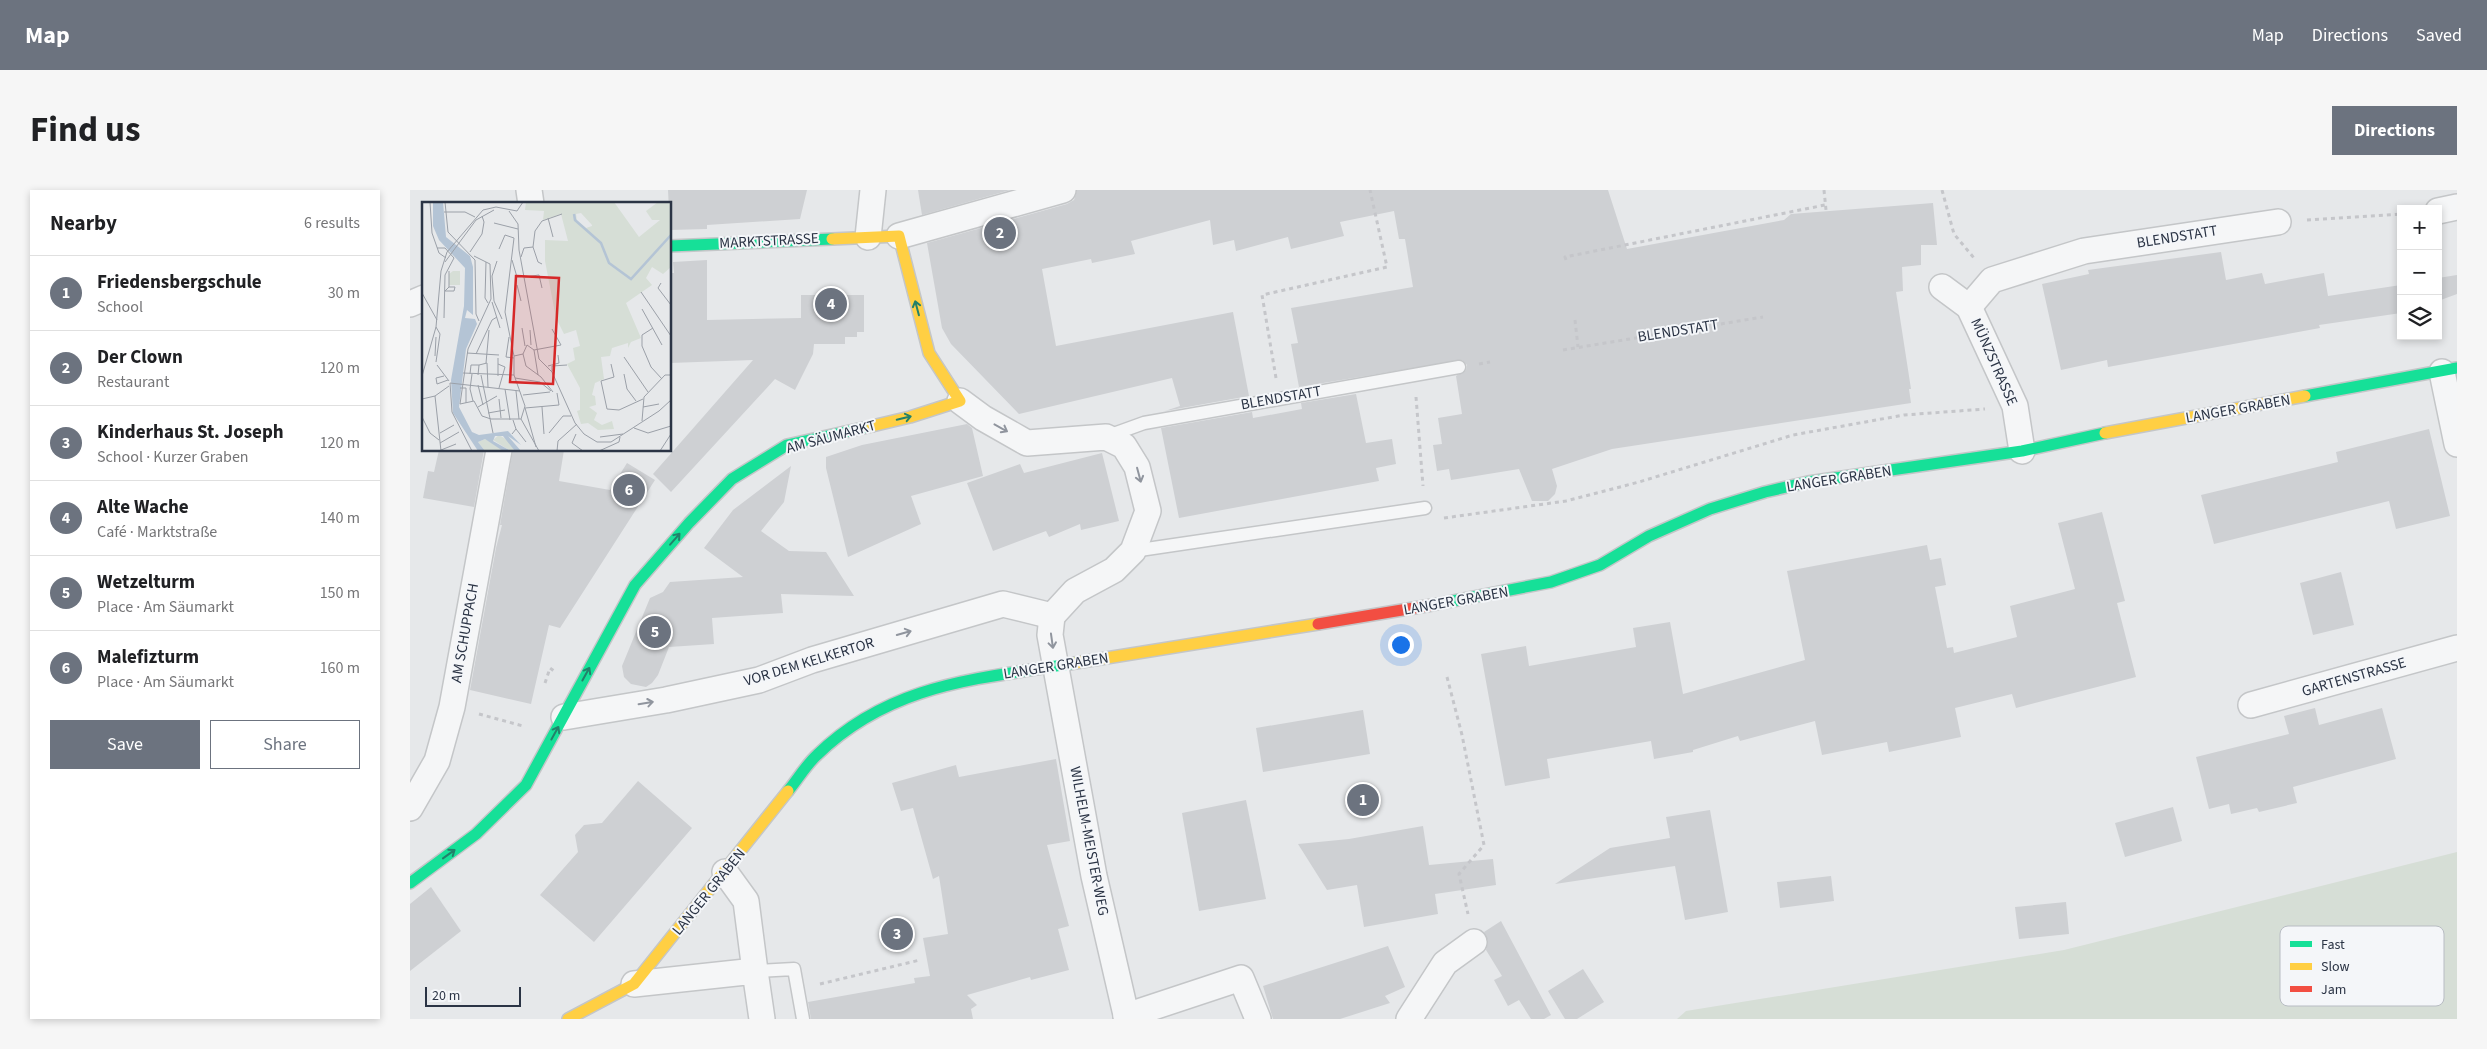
<!DOCTYPE html>
<html lang="en">
<head>
<meta charset="utf-8">
<style>
  body { margin:0; font-family:"Source Sans 3",sans-serif; background:#f6f6f6; color:#202124 }
  .controls { position:absolute; right:15px; top:15px; display:grid; overflow:hidden; border-radius:0px; box-shadow:0 2px 8px #0003 }
  .controls button { width:45px; height:45px; display:grid; place-items:center; padding:0; border:0; border-bottom:1px solid #e0e0e0; background:#fff; color:#202124; font:25px sans-serif }
  .scale { position:absolute; left:15px; bottom:12px; width:96px; box-sizing:border-box; padding-left:5px; border:2px solid #2b3445; border-top:0; font-size:14px; line-height:18px; white-space:nowrap; color:#2b3445; -webkit-text-stroke:4px #f4f6f9; paint-order:stroke }
  .you { position:absolute; left:990px; top:454px; width:18px; height:18px; margin:-12px; border:4px solid #fff; border-radius:50%; background:#1a73e8; box-shadow:0 0 0 8px #1a73e833 }
  .badge { display:grid; place-items:center; width:32px; height:32px; border-radius:50%; background:#6c737f; color:#fff; font-size:16px; font-weight:700 }
  .pin { position:absolute; translate:-50% -50%; border:2px solid #fff; box-shadow:0 1px 5px #0006 }
  .list { margin:0; padding:0; list-style:none }
  h2 { display:flex; justify-content:space-between; align-items:center; height:65px; margin:0; padding:0 20px; font-size:21px }
  h2 small { font-size:16px; font-weight:400; color:#757577 }
  .list li { display:grid; grid-template-columns:32px 1fr auto; gap:15px; align-items:center; box-sizing:border-box; height:75px; padding:0 20px; border-top:1px solid #e0e0e0 }
  .list b { display:block; font-size:19px; white-space:nowrap }
  .list p { margin:0; font-size:16px; white-space:nowrap; color:#757577 }
  .list em { font-size:16px; font-style:normal; color:#757577 }
  .actions { display:flex; gap:10px; padding:15px 20px }
  .actions a { flex:1; padding:11px 0; border:1px solid #6c737f; border-radius:0px; text-align:center; font-size:18px; color:#6c737f }
  .actions .main { background:#6c737f; color:#fff }
  .icon { flex:none; width:28px; height:28px; fill:none; stroke:currentColor; stroke-width:2; stroke-linecap:round; stroke-linejoin:round }
  .map { position:relative; flex:none; width:2047px; height:829px; overflow:hidden; border-radius:0px }
  header { display:flex; align-items:center; gap:30px; box-sizing:border-box; height:70px; padding:0 25px; background:#6c737f; color:#fff }
  header strong { font-size:24px }
  nav { display:flex; gap:28px; margin-inline-start:auto; font-size:18px }
  .intro { display:flex; align-items:center; justify-content:space-between; box-sizing:border-box; height:120px; padding:0 30px }
  h1 { margin:0; font-size:35px }
  .button { padding:12px 22px; border-radius:0px; background:#6c737f; color:#fff; font-size:18px; font-weight:700 }
  main { display:flex; gap:30px; padding:0 30px }
  aside { flex:1; background:#fff; border-radius:0px; box-shadow:0 2px 8px #0003 }
  .map>svg:first-child { display:block }
  .green { fill:#d6ded6 }
  .building { fill:#ced0d3 }
  .lines { fill:none; stroke-linecap:round; stroke-linejoin:round }
  .lane-casing { stroke:#c4c6c8; stroke-width:15 }
  .street-casing { stroke:#c4c6c8; stroke-width:28 }
  .fast-casing { stroke:#c4c6c8; stroke-width:14 }
  .slow-casing { stroke:#c4c6c8; stroke-width:14 }
  .jam-casing { stroke:#c4c6c8; stroke-width:14 }
  .path { stroke:#c5c6ca; stroke-width:3; stroke-dasharray:4 4; stroke-linecap:butt }
  .lane { stroke:#f5f6f7; stroke-width:12 }
  .street { stroke:#f5f6f7; stroke-width:25 }
  .fast { stroke:#16e098; stroke-width:11 }
  .slow { stroke:#ffcf43; stroke-width:11 }
  .jam { stroke:#f24e42; stroke-width:11 }
  .oneway { stroke:#22816a }
  .oneway2 { stroke:#90959e }
  .labels { text-anchor:middle; dominant-baseline:central; stroke-width:4; stroke-linejoin:round; paint-order:stroke }
  .street-label { font-size:15px; fill:#2b3445; stroke:#f4f6f9 }
  .inset-river { fill:none; stroke:#b4c4d5; stroke-width:2.5 }
  .inset-road { fill:none; stroke:#9ba0a8; stroke-width:1 }
  .view { fill:#d62828; fill-opacity:0.15; stroke:#d62828; stroke-width:2.5 }
  .inset-edge { fill:none; stroke:#2b3445; stroke-width:2.5 }
  .key { fill:#f4f6f9; stroke:#b8bcc3; stroke-width:1 }
  .key-label { font-size:14px; fill:#2b3445 }
</style>
</head>
<body>
<header>
<strong>Map</strong>
<nav><a>Map</a><a>Directions</a><a>Saved</a></nav>
</header>
<div class="intro"><h1>Find us</h1><a class="button">Directions</a></div>
<main>
<aside>
<h2>Nearby<small>6 results</small></h2>
<ul class="list">
<li><span class="badge">1</span><div><b>Friedensbergschule</b><p>School</p></div><em>30 m</em></li>
<li><span class="badge">2</span><div><b>Der Clown</b><p>Restaurant</p></div><em>120 m</em></li>
<li><span class="badge">3</span><div><b>Kinderhaus St. Joseph</b><p>School · Kurzer Graben</p></div><em>120 m</em></li>
<li><span class="badge">4</span><div><b>Alte Wache</b><p>Café · Marktstraße</p></div><em>140 m</em></li>
<li><span class="badge">5</span><div><b>Wetzelturm</b><p>Place · Am Säumarkt</p></div><em>150 m</em></li>
<li><span class="badge">6</span><div><b>Malefizturm</b><p>Place · Am Säumarkt</p></div><em>160 m</em></li>
</ul>
<div class="actions"><a class="main">Save</a><a>Share</a></div>
</aside>
<div class="map">
<svg width="2047" height="829" viewBox="0 0 2047 829">
  <rect width="100%" height="100%" fill="#e6e8ea"/>
  <path class="green" d="M2047,662V829H1267L1276,821L1654,760Z"/>
  <g class="building">
    <path d="M258,0H397L390,29L297,35V39L260,40Z"/>
    <path d="M508,0H600L512,25Z"/>
    <path d="M667,0H1198L1217,59L1374,30L1381,24L1523,13L1527,55H1511V75L1492,77L1493,101L1486,102L1501,199H1499L1501,213L1202,259L1142,279L1147,296L1145,304L1138,311H1122L1109,279L1041,290L1039,279L1027,281L1023,255L1032,254L1028,228L1052,224L1046,186L1056,180L1057,175L1052,170L889,197L881,154L888,153L881,118L1003,97L995,49H989L984,21L930,32L934,46L881,59L878,47L826,61L824,50L803,55L800,30L721,51L725,64L682,73L681,69L632,79L646,156L823,122L839,206L755,221L770,216L762,188L609,224L541,154L532,138L517,53L657,14L664,10Z"/>
    <path d="M1811,62L1816,90L1852,83L1855,94L1914,83L1918,106L1991,95V123L1909,135L1910,138L1698,177L1697,170L1651,180L1632,94L1679,84L1678,80Z"/>
    <path d="M297,70V130L391,128V105H454V142H447V147H435V154H404L403,164L385,200L365,189L261,302L243,284L343,170L260,173V83H264L263,72Z"/>
    <path d="M2047,85V104L2028,111V88Z"/>
    <path d="M946,204L956,253L982,249L986,274L966,278L969,291L769,328L751,238L842,222L843,228L892,219L891,213Z"/>
    <path d="M557,234L562,238L573,286L501,306L511,334L438,367L416,278V267L452,255Z"/>
    <path d="M2019,239L2040,326L1986,339L1979,311L1804,354L1791,305L1928,272L1926,262Z"/>
    <path d="M29,260H74L64,317L13,308L18,281L24,282Z"/>
    <path d="M103,260H154L149,291L200,300L217,273L245,290L150,438L139,435L121,514L60,500L86,358L92,335H90Z"/>
    <path d="M692,263L709,331L671,340L670,334L639,347L636,341L583,361L557,293L610,274L614,283Z"/>
    <path d="M381,276L374,312L351,341L379,361L416,362L444,406L371,404L373,423L302,428L304,454L259,457L248,485L242,493L236,497L221,494L214,487L212,476L240,408L253,402L260,392L333,387L294,358L323,320Z"/>
    <path d="M1692,322L1715,411L1707,413L1726,487L1606,518L1602,504L1545,518L1551,547L1479,562L1477,552L1412,565L1405,531L1330,551L1328,546L1283,560V562L1244,569L1241,551L1137,569L1140,588L1095,596L1071,464L1116,456L1119,476L1226,457L1223,438L1260,432L1273,504L1395,470L1377,381L1517,355L1520,370L1531,368L1536,395L1525,397L1537,458L1543,457L1544,463L1607,447L1600,416L1665,399L1648,333Z"/>
    <path d="M1931,382L1944,435L1903,445L1890,393Z"/>
    <path d="M1905,518L1909,535L1972,518L1986,569L1883,597L1887,613L1849,622L1847,618L1821,624L1819,614L1799,619L1786,567L1879,544L1874,526Z"/>
    <path d="M953,520L960,564L853,582L846,538Z"/>
    <path d="M646,569L660,651L637,655L659,736L648,739L659,780L621,790L620,787L557,805L567,815L561,819L563,829H401L398,812L505,793L504,788L520,786L513,748L538,744L529,686L523,689L503,618L491,621L482,593L546,575L549,587Z"/>
    <path d="M228,591L282,638L184,752L130,705L168,662L165,645L174,635L192,633Z"/>
    <path d="M836,610L856,709L789,721L772,623Z"/>
    <path d="M1763,617L1772,651L1715,667L1705,633Z"/>
    <path d="M1300,620L1318,722L1275,730L1265,676L1145,694L1200,658L1260,648L1256,627Z"/>
    <path d="M1013,636L1019,675L1083,669L1086,695L1025,704L1028,724L954,737L947,695L917,700L888,654L939,649Z"/>
    <path d="M1421,686L1424,711L1370,718L1367,692Z"/>
    <path d="M21,697L51,741L0,781V714Z"/>
    <path d="M1656,712L1659,744L1609,749L1605,717Z"/>
    <path d="M1091,731L1141,825L1134,829H1121L1109,810L1098,816L1084,790L1092,786L1076,760L1078,751L1074,742Z"/>
    <path d="M978,756L995,797L975,806L980,813L930,829H863L853,796Z"/>
    <path d="M1173,779L1194,812L1167,829H1155L1138,801Z"/>
  </g>
  <g class="lines">
    <defs>
      <g id="lane">
        <path d="M698,246L734,233L1049,177"/>
        <path d="M723,361L1015,318"/>
        <path d="M345,781L384,779L393,829"/>
      </g>
      <g id="street">
        <path d="M119,0L121,14"/>
        <path d="M2028,21L2047,17"/>
        <path d="M489,46L653,0"/>
        <path d="M458,47L463,0"/>
        <path d="M1532,97L1559,117L1605,216L1612,261"/>
        <path d="M0,114L14,108"/>
        <path d="M1559,117L1582,90L1674,61L1868,32"/>
        <path d="M2032,182L2047,254"/>
        <path d="M550,211L573,228L617,253L696,247L714,256L727,277L738,321L723,361L704,380L665,401L642,426"/>
        <path d="M642,426L640,445L684,686L717,829"/>
        <path d="M1841,515L2047,458"/>
        <path d="M154,527L256,510L349,490L402,470L593,414L642,426"/>
        <path d="M0,618L27,571L42,517L89,260"/>
        <path d="M315,682L336,711L345,781"/>
        <path d="M224,794L345,781L352,829"/>
        <path d="M716,826L831,788L848,829"/>
        <path d="M999,829L1035,773L1064,752"/>
      </g>
      <g id="fast">
        <path d="M260,56L422,49"/>
        <path d="M1895,206L2047,178"/>
        <path d="M1022,415L1141,392L1190,375L1239,346L1300,319L1355,302L1398,292L1612,261L1695,243"/>
        <path d="M378,601C388,589 396,575 407,565C481,493 568,489 665,473"/>
        <path d="M0,693L66,644L116,595L225,395L279,333L322,289L377,255L462,236"/>
      </g>
      <g id="slow">
        <path d="M422,49L489,46L519,163L550,211L500,227L462,236"/>
        <path d="M1695,243L1895,206"/>
        <path d="M665,473L908,434"/>
        <path d="M158,829L224,794L378,601"/>
      </g>
      <path id="jam" d="M908,434L1022,415"/>
    </defs>
    <use href="#lane" class="lane-casing"/>
    <use href="#street" class="street-casing"/>
    <use href="#fast" class="fast-casing"/>
    <use href="#slow" class="slow-casing"/>
    <use href="#jam" class="jam-casing"/>
    <g class="path">
      <path d="M1414,0L1416,20"/>
      <path d="M1532,0L1544,44L1564,68"/>
      <path d="M1897,30L1991,24"/>
      <path d="M1156,70L1155,67L1415,15"/>
      <path d="M1165,130L1168,157"/>
      <path d="M1153,160L1353,127"/>
      <path d="M1069,174L1080,172"/>
      <path d="M866,188L852,105L977,77L960,0"/>
      <path d="M1006,207L1013,296"/>
      <path d="M1034,328L1156,311L1229,292L1383,245L1494,225L1575,219"/>
      <path d="M1037,487L1052,545L1074,655L1049,684L1058,724"/>
      <path d="M135,493L140,478L144,481"/>
      <path d="M69,524L113,536"/>
      <path d="M410,794L510,770"/>
    </g>
    <use href="#lane" class="lane"/>
    <use href="#street" class="street"/>
    <use href="#fast" class="fast"/>
    <use href="#slow" class="slow"/>
    <use href="#jam" class="jam"/>
  </g>
  <defs><path id="oneway-shaft" d="M-6 0H5M1.5-3L5.5 0L1.5 3" fill="none" stroke-width="1.6" stroke-linecap="round" stroke-linejoin="round" transform="scale(1.25)"/></defs>
  <g class="oneway">
    <use href="#oneway-shaft" transform="translate(507 118) rotate(-105)"/>
    <use href="#oneway-shaft" transform="translate(494 228) rotate(-14)"/>
    <use href="#oneway-shaft" transform="translate(265 349) rotate(-49)"/>
    <use href="#oneway-shaft" transform="translate(176 484) rotate(-61)"/>
    <use href="#oneway-shaft" transform="translate(145 543) rotate(-61)"/>
    <use href="#oneway-shaft" transform="translate(39 664) rotate(-36)"/>
  </g>
  <g class="oneway2">
    <use href="#oneway-shaft" transform="translate(591 238) rotate(29)"/>
    <use href="#oneway-shaft" transform="translate(729 285) rotate(75)"/>
    <use href="#oneway-shaft" transform="translate(494 443) rotate(-16)"/>
    <use href="#oneway-shaft" transform="translate(642 451) rotate(82)"/>
    <use href="#oneway-shaft" transform="translate(236 513) rotate(-9)"/>
  </g>
  <g class="labels">
    <g class="street-label">
      <text transform="translate(1767 47) rotate(-9)">BLENDSTATT</text>
      <text transform="translate(359 51) rotate(-3)">MARKTSTRASSE</text>
      <text transform="translate(1268 141) rotate(-9)">BLENDSTATT</text>
      <text transform="translate(1584 172) rotate(66)">MÜNZSTRASSE</text>
      <text transform="translate(871 208) rotate(-10)">BLENDSTATT</text>
      <text transform="translate(1828 219) rotate(-10)">LANGER GRABEN</text>
      <text transform="translate(421 247) rotate(-15)">AM SÄUMARKT</text>
      <text transform="translate(1429 289) rotate(-9)">LANGER GRABEN</text>
      <text transform="translate(1046 411) rotate(-10)">LANGER GRABEN</text>
      <text transform="translate(55 443) rotate(-80)">AM SCHUPPACH</text>
      <text transform="translate(399 472) rotate(-17)">VOR DEM KELKERTOR</text>
      <text transform="translate(646 476) rotate(-9)">LANGER GRABEN</text>
      <text transform="translate(1944 487) rotate(-16)">GARTENSTRASSE</text>
      <text transform="translate(679 651) rotate(79)">WILHELM-MEISTER-WEG</text>
      <text transform="translate(299 702) rotate(-51)">LANGER GRABEN</text>
    </g>
  </g>
  <g transform="translate(12 12)">
    <rect width="249" height="249" fill="#e6e8ea"/>
    <path d="M104,0H192L217,35L238,18H230L224,9L236,0H249V65L241,72L230,65L224,76L230,83L204,101L219,136L209,140L206,146V141L190,146L188,154L179,155L182,177L173,181L170,193L173,194L174,203L167,205L175,211L172,218L180,223L190,219L192,227L176,228L166,221L159,222L155,209L158,208V186L145,162L153,158L151,146L158,144L154,128L142,132L134,116L123,59V38L146,39L139,12L121,18L122,9L103,8ZM159,11L170,23V24L164,26L155,19L154,12ZM31,69H38V83H27V72ZM77,233L87,239L92,248H87L71,238ZM63,237L77,245L81,249H63L56,240Z" fill="#d6ded6" fill-rule="evenodd"/>
    <path d="M11,0H21L24,35L48,54L51,65V113L45,108L43,116L53,117L55,122L44,147L37,205L50,230L57,233L86,229L99,243L86,234L99,249H81L63,237L56,240L63,249H56L31,211L29,178L42,104L43,66L17,38L11,24ZM73,234H81L92,248H87L71,239Z" fill="#b4c4d5" fill-rule="evenodd"/>
    <path class="inset-river" d="M152,12L153,18L179,41L187,61L209,77L249,33"/>
    <path class="inset-road" d="M8,0L10,31L17,51L24,56M23,0L26,30L53,58L54,112L57,119M87,9L96,22L97,48L117,157L130,170L153,221L162,232L175,240H189L237,209L249,198M22,10H43L53,15M126,16L131,35M72,21L96,27M92,36L83,110L92,154V173L103,204L99,217M111,45L116,60L120,62M15,46H23L32,56L23,73L22,116M77,47L83,33L92,36M48,50L60,32L62,20L60,14M52,54L68,62M99,55L102,46L111,45L113,29L120,19L140,12M90,58L95,75M75,59L70,74L72,99L80,117M23,60L54,18L72,8M64,60L63,96L66,101M68,62L69,97L46,147L38,202L52,199L60,214L69,217H99M103,75L117,73L120,86M239,81L236,86L249,103M95,83L99,99M27,85H33L32,89H23ZM27,85V69M219,90L249,134M0,91L15,118M70,100L78,126M220,107L240,143M14,125L18,132L14,160M100,126L103,144M231,126L220,133V144L229,165L240,177M108,128L109,143M87,135L84,155L92,156M112,148L139,143L130,127M112,148L116,173M45,151L77,153M54,152L70,118L75,115M101,152L105,143L112,148M13,154L14,135M92,154L101,152L104,164L119,175L131,190M202,155L226,190M64,161L67,128M76,162L83,165L77,186M189,162L192,175L179,179L185,207L197,208L221,197M15,163L27,179M126,164L137,161L136,153M130,169V164L145,163M41,171L92,173M48,172L49,163H57M50,172L48,187L51,199M202,172L205,187L214,199M56,173L57,163L65,161L66,185M59,173L71,231M0,174L14,125L19,69L25,50L61,8L74,5L95,9L101,0M22,174L14,176L15,182L26,178M76,174V156M93,176L118,180L129,189M28,181L30,210L50,249M28,181L98,189M56,183L61,203M38,186H44V201M83,187L88,218M94,189L97,217M101,193L128,190M13,194L19,249M0,197L13,194L27,184M77,197L79,216M56,205L75,194M120,205L122,232M221,205L237,202M103,206L137,203L135,191M103,206L114,245M66,211L83,208M0,215L8,231L17,238M99,217L117,249M220,219L222,195L243,173H249M212,226L226,231L249,224M94,227L104,240M18,231L32,223M127,231L141,214H149M90,232L94,227L91,218M154,232L150,241L161,249M178,235L201,232M18,241L37,230M19,248L34,242M135,249L136,239L155,222M177,249L197,240L198,235M238,249L249,232"/>
    <path class="view" d="M94,74L137,76L131,182L88,180Z"/>
    <rect width="249" height="249" class="inset-edge"/>
  </g>
  <rect x="1870" y="736" width="164" height="80" rx="8" class="key"/>
  <rect x="1880" y="751" width="22" height="6" fill="#16e098"/>
  <rect x="1880" y="773" width="22" height="7" fill="#ffcf43"/>
  <rect x="1880" y="796" width="22" height="6" fill="#f24e42"/>
  <g class="key-label">
    <text x="1911" y="759">Fast</text>
    <text x="1911" y="781">Slow</text>
    <text x="1911" y="804">Jam</text>
  </g>
</svg>
<div class="controls">
<button>+</button>
<button>−</button>
<button><svg class="icon" aria-label="layers" viewBox="0 0 24 24"><path d="M12 4l9 5-9 5-9-5zM3 14l9 5 9-5"/></svg></button>
</div>
<div class="scale">20 m</div>
<div class="you"></div>
<div class="pin badge" style="left:953px;top:610px">1</div>
<div class="pin badge" style="left:590px;top:43px">2</div>
<div class="pin badge" style="left:487px;top:744px">3</div>
<div class="pin badge" style="left:421px;top:114px">4</div>
<div class="pin badge" style="left:245px;top:442px">5</div>
<div class="pin badge" style="left:219px;top:300px">6</div>
</div>
</main>
</body>
</html>
